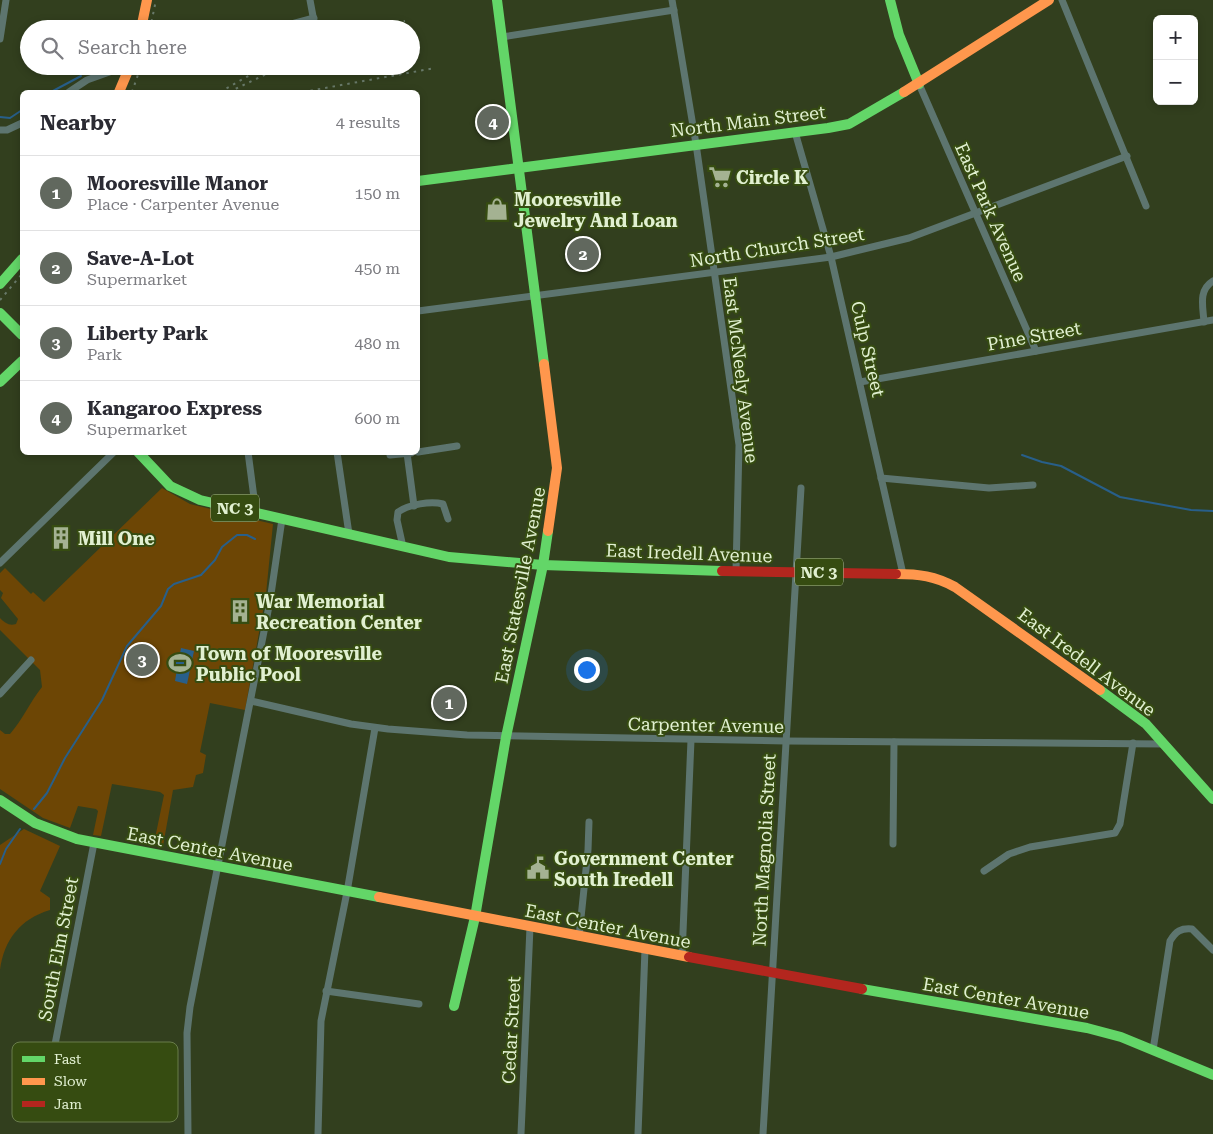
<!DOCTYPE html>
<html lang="en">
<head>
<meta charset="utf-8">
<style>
  body { margin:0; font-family:"Roboto Serif",serif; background:#f2f2f3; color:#2b2b33 }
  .controls { position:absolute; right:15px; top:15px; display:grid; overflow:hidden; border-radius:8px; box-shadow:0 2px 8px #0003 }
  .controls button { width:45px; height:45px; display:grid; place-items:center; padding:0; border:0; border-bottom:1px solid #e1e1e2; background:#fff; color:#2b2b33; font:25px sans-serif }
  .you { position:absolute; left:586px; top:669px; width:18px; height:18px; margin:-12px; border:4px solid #fff; border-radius:50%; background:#1a73e8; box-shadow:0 0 0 8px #1a73e833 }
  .badge { display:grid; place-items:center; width:32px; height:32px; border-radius:50%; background:#61685e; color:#fff; font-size:16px; font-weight:700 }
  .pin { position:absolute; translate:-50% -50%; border:2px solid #fff; box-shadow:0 1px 5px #0006 }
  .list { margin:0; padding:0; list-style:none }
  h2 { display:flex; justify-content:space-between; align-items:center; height:65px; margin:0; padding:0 20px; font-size:21px }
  h2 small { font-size:16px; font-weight:400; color:#7c7c81 }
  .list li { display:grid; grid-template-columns:32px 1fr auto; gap:15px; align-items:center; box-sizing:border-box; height:75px; padding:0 20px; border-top:1px solid #e1e1e2 }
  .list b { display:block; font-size:19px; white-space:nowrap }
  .list p { margin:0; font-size:16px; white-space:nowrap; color:#7c7c81 }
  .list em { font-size:16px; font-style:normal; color:#7c7c81 }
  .icon { flex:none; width:28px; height:28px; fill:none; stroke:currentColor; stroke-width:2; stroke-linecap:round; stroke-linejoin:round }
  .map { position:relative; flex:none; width:1213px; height:1134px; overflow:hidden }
  .search { position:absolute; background:#fff; box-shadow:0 2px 8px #0003; left:20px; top:20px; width:400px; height:55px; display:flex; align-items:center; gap:12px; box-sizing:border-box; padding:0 18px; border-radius:28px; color:#7c7c81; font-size:19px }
  .panel { position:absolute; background:#fff; box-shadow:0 2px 8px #0003; left:20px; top:90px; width:400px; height:365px; border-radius:8px }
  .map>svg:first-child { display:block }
  .green { fill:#6d4605 }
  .water { fill:#285f8a }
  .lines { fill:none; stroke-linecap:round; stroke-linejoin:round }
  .stream { stroke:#285f8a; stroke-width:2 }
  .street { stroke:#5d756f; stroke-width:7 }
  .fast { stroke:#63d668; stroke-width:10 }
  .slow { stroke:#ff974d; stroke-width:10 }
  .jam { stroke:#b3261e; stroke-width:10 }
  .rail { stroke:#697a6a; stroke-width:2; stroke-dasharray:2.5 5; stroke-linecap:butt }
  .labels { text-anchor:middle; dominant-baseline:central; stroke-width:4; stroke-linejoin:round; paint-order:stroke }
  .shield { fill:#364c11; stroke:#aebf97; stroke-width:1 }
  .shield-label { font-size:16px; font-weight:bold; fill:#e1f0d1 }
  .street-label { font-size:18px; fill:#e1f0d1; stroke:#364c11 }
  .poi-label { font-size:18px; font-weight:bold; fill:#e1f0d1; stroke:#364c11; text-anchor:start }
  .key { fill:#364c11; stroke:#697d4b; stroke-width:1 }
  .key-label { font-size:14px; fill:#e1f0d1 }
</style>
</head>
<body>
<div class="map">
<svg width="1213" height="1134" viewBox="0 0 1213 1134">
  <rect width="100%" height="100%" fill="#323f1e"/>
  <g class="green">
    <path d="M162,488L190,504L273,524L266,594L245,710L210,703L200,752L206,755L203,773L196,775L193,787L173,790L163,846L160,847L154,843L164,795L160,792L112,784L101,836L93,835L98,811L96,809L78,806L70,828L43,818L0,789V730L5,734H10C23,719 30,702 42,687L40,670L0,630V618C5,623 9,626 16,624L18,619L1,598L3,593L0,590V573L5,568L31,594L33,592L44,602Z"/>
    <path d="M24,829L60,846L40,891L50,898V910C20,919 4,940 0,970V845Z"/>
  </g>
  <path class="water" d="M181,648L194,651L187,684L175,681L177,669L167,667L169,657L179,659Z"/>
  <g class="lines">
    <g class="stream">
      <path d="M51,92L81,76"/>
      <path d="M0,117L10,118L22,110"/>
      <path d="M1022,455L1042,462L1061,466L1120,497L1191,510L1213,511"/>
      <path d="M34,809L47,793L65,758L102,700L127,646L161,606L168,589L174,584L201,575L215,560L222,547L237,535H247L255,539"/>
      <path d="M0,864L6,849L20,829"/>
    </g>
    <g class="street">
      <path d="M310,0L315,27"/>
      <path d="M672,0L696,144L739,445L736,571"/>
      <path d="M1062,0L1146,206"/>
      <path d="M273,29L314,18"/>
      <path d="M502,37L674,10"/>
      <path d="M0,39L6,0"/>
      <path d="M919,84L1036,351"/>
      <path d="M69,92L87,80L115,70"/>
      <path d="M0,130H7L22,123"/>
      <path d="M795,132L831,257L903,574"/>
      <path d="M418,311L831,257L909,238L1127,156"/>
      <path d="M1204,322C1203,307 1198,290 1213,281"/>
      <path d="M860,382L1213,320"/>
      <path d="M248,452L256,513"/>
      <path d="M337,452L349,534"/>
      <path d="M418,452L457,446"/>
      <path d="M407,453L414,506"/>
      <path d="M390,455L411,453"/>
      <path d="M881,478L989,488L1033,485"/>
      <path d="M403,547L397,520L398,512C409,504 431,501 443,504L448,519"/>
      <path d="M0,563L114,452"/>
      <path d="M0,694L31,660"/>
      <path d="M251,701L351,724L388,729L467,735L786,741L1163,744"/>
      <path d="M893,844L894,742"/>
      <path d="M984,871L1009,854L1030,847L1115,833L1120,824L1133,743"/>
      <path d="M579,937L588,850L589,822"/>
      <path d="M682,956L691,740"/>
      <path d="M326,991L419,1004"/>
      <path d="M1153,1050L1170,941C1176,931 1181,928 1192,929L1213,950"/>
      <path d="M52,1060L94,843"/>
      <path d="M188,1134L187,1033L190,1007L270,601L282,519"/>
      <path d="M318,1134L321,1021L347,892L375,728"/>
      <path d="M521,1134L530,927"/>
      <path d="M638,1134L645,949"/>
      <path d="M763,1134L801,488"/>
    </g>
    <g class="fast">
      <path d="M497,0L544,364"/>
      <path d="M890,0L899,35L919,84"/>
      <path d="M418,181L828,128L849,124L904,92"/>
      <path d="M0,284L22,259"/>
      <path d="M0,313L22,335"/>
      <path d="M0,382L22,361"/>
      <path d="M138,452L170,486L200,500L449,557L543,565L722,571"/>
      <path d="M1100,690L1146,724L1213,799"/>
      <path d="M0,800L35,823L77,839L379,897"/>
      <path d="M862,989L1087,1028L1121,1037L1213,1075"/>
      <path d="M454,1006L475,917L506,737L543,565L548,531"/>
    </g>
    <g class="slow">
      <path d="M141,29L147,0"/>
      <path d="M119,92L130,66"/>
      <path d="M904,92L1049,0"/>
      <path d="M544,364L557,468L548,531"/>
      <path d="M896,574C919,574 935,576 955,587L1100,690"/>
      <path d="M379,897L689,957"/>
    </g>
    <g class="jam">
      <path d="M722,571L896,574"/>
      <path d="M689,957L862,989"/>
    </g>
    <g class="rail">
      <path d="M150,29L156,0"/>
      <path d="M367,29L405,21"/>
      <path d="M406,29H407"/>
      <path d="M132,92L141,66"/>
      <path d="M220,92L266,66"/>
      <path d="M229,92L283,66"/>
      <path d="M303,92L435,68"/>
      <path d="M0,300L22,274"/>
    </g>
  </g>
  <defs>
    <symbol id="supermarket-bare" viewBox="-9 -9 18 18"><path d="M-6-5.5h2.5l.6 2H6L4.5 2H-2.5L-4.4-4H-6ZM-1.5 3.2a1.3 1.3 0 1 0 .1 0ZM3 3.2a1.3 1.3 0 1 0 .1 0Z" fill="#a4b292" stroke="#364c11" stroke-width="2.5" paint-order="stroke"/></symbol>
    <symbol id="shop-bare" viewBox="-9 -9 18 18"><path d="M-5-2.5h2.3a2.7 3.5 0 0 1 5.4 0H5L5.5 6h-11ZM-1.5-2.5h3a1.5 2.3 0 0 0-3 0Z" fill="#a4b292" stroke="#364c11" stroke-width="2.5" paint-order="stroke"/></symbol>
    <symbol id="building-bare" viewBox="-9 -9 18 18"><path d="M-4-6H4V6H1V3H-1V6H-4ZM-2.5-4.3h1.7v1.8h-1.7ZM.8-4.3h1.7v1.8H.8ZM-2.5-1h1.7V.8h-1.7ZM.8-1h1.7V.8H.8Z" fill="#a4b292" stroke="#364c11" stroke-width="2.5" paint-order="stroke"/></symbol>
    <symbol id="stadium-bare" viewBox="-9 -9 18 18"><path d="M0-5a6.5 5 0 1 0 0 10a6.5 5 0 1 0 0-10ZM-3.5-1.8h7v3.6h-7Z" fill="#a4b292" stroke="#364c11" stroke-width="2.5" paint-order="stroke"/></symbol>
    <symbol id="civic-bare" viewBox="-9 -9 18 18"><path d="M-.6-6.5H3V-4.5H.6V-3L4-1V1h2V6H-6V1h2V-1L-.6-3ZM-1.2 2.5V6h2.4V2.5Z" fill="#a4b292" stroke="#364c11" stroke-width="2.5" paint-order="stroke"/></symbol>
  </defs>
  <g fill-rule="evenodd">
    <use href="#supermarket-bare" x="704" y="161" width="32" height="32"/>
    <use href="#shop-bare" x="481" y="193" width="32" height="32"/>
    <use href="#building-bare" x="45" y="522" width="32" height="32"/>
    <use href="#building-bare" x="224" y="595" width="32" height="32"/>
    <use href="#stadium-bare" x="164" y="647" width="32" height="32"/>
    <use href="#civic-bare" x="522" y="852" width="32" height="32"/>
  </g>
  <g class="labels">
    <g class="shield">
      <rect x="211" y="494.5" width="48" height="27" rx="4"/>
      <rect x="795" y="558.5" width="48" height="27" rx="4"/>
    </g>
    <g class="shield-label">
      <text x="235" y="508">NC 3</text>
      <text x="819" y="572">NC 3</text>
    </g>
    <g class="street-label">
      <text transform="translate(748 121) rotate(-7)">North Main Street</text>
      <text transform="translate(991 212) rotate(66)">East Park Avenue</text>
      <text transform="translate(777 247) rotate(-9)">North Church Street</text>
      <text transform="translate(1034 336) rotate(-10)">Pine Street</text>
      <text transform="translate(868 349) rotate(77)">Culp Street</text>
      <text transform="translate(741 370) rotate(83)">East McNeely Avenue</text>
      <text transform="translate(689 553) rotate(2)">East Iredell Avenue</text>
      <text transform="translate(520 585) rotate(-79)">East Statesville Avenue</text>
      <text transform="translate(1087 662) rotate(37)">East Iredell Avenue</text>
      <text transform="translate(706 725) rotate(1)">Carpenter Avenue</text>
      <text transform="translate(210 849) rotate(11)">East Center Avenue</text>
      <text transform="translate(764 850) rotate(-87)">North Magnolia Street</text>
      <text transform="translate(608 926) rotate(11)">East Center Avenue</text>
      <text transform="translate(58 949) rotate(-79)">South Elm Street</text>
      <text transform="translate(1006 998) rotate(10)">East Center Avenue</text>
      <text transform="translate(511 1030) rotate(-87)">Cedar Street</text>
    </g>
    <g class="poi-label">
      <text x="736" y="177">Circle K</text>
      <text x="514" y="199">Mooresville<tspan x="514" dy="21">Jewelry And Loan</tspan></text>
      <text x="78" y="538">Mill One</text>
      <text x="256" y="601">War Memorial<tspan x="256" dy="21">Recreation Center</tspan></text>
      <text x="196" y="653">Town of Mooresville<tspan x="196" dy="21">Public Pool</tspan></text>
      <text x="554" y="858">Government Center<tspan x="554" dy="21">South Iredell</tspan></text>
    </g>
  </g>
  <rect x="12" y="1042" width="166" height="80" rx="8" class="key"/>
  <rect x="22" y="1056" width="23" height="6" fill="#63d668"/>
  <rect x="22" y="1078" width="23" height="7" fill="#ff974d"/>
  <rect x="22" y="1101" width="23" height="6" fill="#b3261e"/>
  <g class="key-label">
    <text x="54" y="1064">Fast</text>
    <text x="54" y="1086">Slow</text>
    <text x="54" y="1109">Jam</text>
  </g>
</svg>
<div class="controls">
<button>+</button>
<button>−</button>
</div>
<div class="you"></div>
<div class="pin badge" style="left:449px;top:703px">1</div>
<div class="pin badge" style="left:583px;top:254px">2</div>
<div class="pin badge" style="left:142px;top:660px">3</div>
<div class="pin badge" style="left:493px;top:122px">4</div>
<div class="search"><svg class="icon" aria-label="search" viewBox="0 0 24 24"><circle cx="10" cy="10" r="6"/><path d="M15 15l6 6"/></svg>Search here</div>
<section class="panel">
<h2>Nearby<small>4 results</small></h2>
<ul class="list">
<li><span class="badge">1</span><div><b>Mooresville Manor</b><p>Place · Carpenter Avenue</p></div><em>150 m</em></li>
<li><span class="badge">2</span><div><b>Save-A-Lot</b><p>Supermarket</p></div><em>450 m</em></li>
<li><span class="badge">3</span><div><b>Liberty Park</b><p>Park</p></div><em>480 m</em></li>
<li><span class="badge">4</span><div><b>Kangaroo Express</b><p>Supermarket</p></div><em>600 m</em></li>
</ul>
</section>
</div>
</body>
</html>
